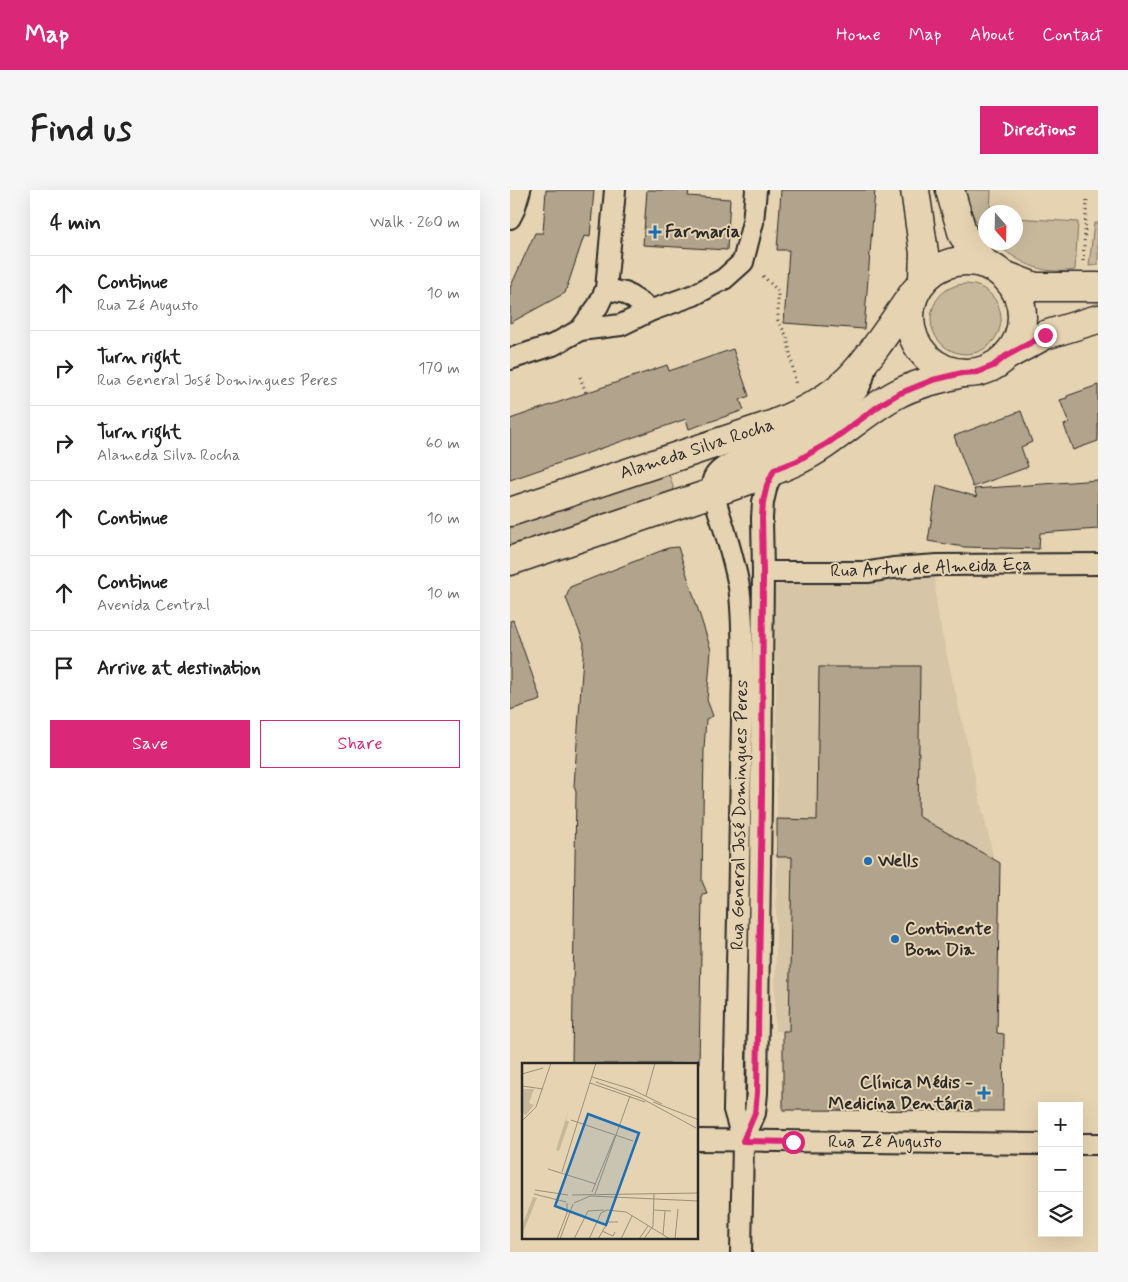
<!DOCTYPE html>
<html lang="en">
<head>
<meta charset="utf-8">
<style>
  body { margin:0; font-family:Mynerve,sans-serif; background:#f6f6f6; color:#222 }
  .controls { position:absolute; right:15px; bottom:15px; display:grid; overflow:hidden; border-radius:0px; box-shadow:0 5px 20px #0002 }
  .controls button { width:45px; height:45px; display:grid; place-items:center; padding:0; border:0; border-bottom:1px solid #e0e0e0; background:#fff; color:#222; font:25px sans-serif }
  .compass { position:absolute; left:468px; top:15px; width:45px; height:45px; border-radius:50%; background:#fff; box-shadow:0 5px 20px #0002; rotate:160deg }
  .stop { position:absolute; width:15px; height:15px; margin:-11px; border:4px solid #db2777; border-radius:50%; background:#fff }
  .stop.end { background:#db2777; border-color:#fff; box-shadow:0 1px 5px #0008 }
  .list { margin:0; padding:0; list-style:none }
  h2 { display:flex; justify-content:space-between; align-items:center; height:65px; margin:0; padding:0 20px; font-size:21px }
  h2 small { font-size:16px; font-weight:400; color:#767676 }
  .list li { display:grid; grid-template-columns:32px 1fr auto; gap:15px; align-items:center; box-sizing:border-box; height:75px; padding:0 20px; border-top:1px solid #e0e0e0 }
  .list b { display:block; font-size:19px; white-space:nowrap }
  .list p { margin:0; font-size:16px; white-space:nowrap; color:#767676 }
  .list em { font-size:16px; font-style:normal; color:#767676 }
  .actions { display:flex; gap:10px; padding:15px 20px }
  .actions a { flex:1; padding:11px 0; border:1px solid #db2777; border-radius:0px; text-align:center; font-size:18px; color:#db2777 }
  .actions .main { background:#db2777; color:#fff }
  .icon { flex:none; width:28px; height:28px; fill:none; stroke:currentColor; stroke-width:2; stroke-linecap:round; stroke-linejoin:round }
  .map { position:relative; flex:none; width:588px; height:1062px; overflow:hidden; border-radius:0px }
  header { display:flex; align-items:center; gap:30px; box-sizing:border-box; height:70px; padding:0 25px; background:#db2777; color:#fff }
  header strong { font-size:24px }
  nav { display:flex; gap:28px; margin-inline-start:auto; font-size:18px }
  .intro { display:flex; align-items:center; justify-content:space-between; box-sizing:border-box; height:120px; padding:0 30px }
  h1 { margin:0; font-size:35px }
  .button { padding:12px 22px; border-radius:0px; background:#db2777; color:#fff; font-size:18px; font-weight:700 }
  main { display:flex; gap:30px; padding:0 30px }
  aside { flex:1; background:#fff; border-radius:0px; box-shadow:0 5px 20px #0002 }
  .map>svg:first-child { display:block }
  .built { fill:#d6c5a6 }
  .green { fill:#c7b89b; stroke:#797263 }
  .building { fill:#b2a48c; stroke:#2b2b2b }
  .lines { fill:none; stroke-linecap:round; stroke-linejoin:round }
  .street-casing { stroke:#2b2b2b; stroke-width:24 }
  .secondary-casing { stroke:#2b2b2b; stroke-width:31 }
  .path { stroke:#2b2b2b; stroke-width:3; stroke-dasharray:1 4; stroke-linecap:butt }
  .street { stroke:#e6d3b1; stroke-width:20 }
  .secondary { stroke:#e6d3b1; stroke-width:28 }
  .route { stroke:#db2777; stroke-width:6 }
  .poi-dot { fill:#1f6fb2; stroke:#e6d3b1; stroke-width:2 }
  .labels { text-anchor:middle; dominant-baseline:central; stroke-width:4; stroke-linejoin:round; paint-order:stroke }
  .poi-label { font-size:18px; font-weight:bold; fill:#2b2b2b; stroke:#e6d3b1; text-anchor:start }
  .street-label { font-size:18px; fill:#2b2b2b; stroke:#e6d3b1 }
  .inset-road { fill:none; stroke:#9b907b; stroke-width:1 }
  .view { fill:#1f6fb2; fill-opacity:0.15; stroke:#1f6fb2; stroke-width:2.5 }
  .inset-edge { fill:none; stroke:#2b2b2b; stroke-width:2.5 }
</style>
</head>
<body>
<header>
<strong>Map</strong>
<nav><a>Home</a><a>Map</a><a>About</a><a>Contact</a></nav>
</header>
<div class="intro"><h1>Find us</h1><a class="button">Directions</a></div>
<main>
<aside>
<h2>4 min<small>Walk · 260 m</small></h2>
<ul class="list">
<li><svg class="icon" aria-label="ahead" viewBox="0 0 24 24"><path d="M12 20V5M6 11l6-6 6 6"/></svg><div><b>Continue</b><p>Rua Zé Augusto</p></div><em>10 m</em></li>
<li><svg class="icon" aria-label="right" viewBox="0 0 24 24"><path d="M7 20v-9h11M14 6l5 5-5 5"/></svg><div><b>Turn right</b><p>Rua General José Domingues Peres</p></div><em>170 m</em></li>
<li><svg class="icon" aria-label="right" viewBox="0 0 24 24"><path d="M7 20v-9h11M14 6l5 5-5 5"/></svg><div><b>Turn right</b><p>Alameda Silva Rocha</p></div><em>60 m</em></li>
<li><svg class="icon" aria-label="ahead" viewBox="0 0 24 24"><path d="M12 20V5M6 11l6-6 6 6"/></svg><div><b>Continue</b></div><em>10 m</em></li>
<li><svg class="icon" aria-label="ahead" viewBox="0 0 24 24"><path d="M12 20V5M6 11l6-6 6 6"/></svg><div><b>Continue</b><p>Avenida Central</p></div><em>10 m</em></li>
<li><svg class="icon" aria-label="arrive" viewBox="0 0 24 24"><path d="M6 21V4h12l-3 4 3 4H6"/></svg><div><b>Arrive at destination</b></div></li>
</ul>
<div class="actions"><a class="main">Save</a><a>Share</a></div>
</aside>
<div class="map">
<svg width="588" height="1062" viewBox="0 0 588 1062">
  <rect width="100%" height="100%" fill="#e6d3b1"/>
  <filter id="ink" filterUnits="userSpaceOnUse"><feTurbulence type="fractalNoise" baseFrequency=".02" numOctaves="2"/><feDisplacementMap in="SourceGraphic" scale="10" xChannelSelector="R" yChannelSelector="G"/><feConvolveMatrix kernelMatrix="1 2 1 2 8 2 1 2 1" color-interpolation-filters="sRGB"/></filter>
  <g filter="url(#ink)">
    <path class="built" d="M425,386L427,422L484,670L490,673L487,843L265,841L267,629L265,396L292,390L378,391Z"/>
    <g class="green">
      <path d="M455,0H481L480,22H476L475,44C466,31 456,17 455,0Z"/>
      <path d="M506,28L568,32L565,80C558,81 551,82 545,81C522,80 502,67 485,53L506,52Z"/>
      <path d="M584,33H588V75L579,76Z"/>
      <circle cx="456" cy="129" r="35"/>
      <path d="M159,284L164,300L0,355V337Z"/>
    </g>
    <g class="building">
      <path d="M36,0H84L80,47L74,46L55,103L0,133V98L25,43H33Z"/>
      <path d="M137,0H179L178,6L220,9L217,60L133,55Z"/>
      <path d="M271,0H365L354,139L274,133L279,60H267Z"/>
      <path d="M223,159L239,206L230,210L234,220L179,239L176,229L0,290V229L157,175L159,181Z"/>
      <path d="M588,195V251L563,260L554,235L559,233L550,210L557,208V206Z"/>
      <path d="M511,221L522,252L511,257L518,277L463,297L444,246Z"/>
      <path d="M588,290V339L530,343L529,359L454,357L418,351L427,295L467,307L464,299Z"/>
      <path d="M168,357L201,460L197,510L203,526L196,529L194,559L192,691L197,703L192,704L189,874H62L66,602L64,596L74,453L56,408L60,397L158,358Z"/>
      <path d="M3,430L31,510L0,520V431Z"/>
      <path d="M371,476H410L408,626L490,673L487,843L494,844L493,921L273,920V841H279L282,667H267V629L307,630L309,477H371Z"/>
    </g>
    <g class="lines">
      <defs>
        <g id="street">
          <path d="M0,28L4,20L10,0"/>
          <path d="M96,99L115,103L142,120"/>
          <path d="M70,140L111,135L142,120L184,105L214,89L233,72L243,32L246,0"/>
          <path d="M0,169L43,155L70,140L88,116L96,99L105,0"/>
          <path d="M253,382H359L383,378L428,375L588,374"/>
          <path d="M188,950L532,954"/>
          <path d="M233,951L245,923L247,903L251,605L253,382L252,328L253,312L257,295L264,280"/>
          <path d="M569,954H588"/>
          <path d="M231,1062L233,951L224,920L233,481C232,453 233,424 229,397C226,380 221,362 216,345C213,333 200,300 203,290C209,271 253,263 270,256C293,246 334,219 349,198C352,192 354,186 355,180"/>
        </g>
        <g id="secondary">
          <path d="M405,0L414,63L413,89"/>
          <path d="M440,0L453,45L474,73"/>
          <circle cx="456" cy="127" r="56"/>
          <path d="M494,85L525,97H588"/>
          <path d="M496,166L535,145L588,129"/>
          <path d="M0,322L264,234C292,223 319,209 340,188C365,162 384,130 405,101"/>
          <path d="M0,371C57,352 115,332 172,313C210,300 250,288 286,271C323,254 351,223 387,204C407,193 430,189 452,183"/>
        </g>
      </defs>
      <use href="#street" class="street-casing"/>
      <use href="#secondary" class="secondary-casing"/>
      <g class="path">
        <path d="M573,71L577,9"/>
        <path d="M253,86L268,101V130L277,147L286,196"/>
        <path d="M70,187L76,203"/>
      </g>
      <use href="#street" class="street"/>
      <use href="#secondary" class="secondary"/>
    </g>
  </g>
  <g class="lines" filter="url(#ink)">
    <path class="route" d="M283,952L233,951L245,923L247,903L252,606L253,382L252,328L253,312L257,295L264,280L287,271L302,262L318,253L373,213L388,204L423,190L452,183L468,182L483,176L496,166L535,145"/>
  </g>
  <g class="poi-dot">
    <path d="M142.5 34.5h5v5h5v5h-5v5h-5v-5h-5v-5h5z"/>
    <circle cx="358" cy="671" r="5"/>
    <circle cx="385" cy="749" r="5"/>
    <path d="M471.5 895.5h5v5h5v5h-5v5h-5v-5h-5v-5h5z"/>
  </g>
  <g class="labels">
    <g class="poi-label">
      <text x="155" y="42">Farmaria</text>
      <text x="368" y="671">Wells</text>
      <text x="395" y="739">Continente<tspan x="395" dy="21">Bom Dia</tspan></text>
      <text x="463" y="893" text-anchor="end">Clínica Médis -<tspan x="463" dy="21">Medicina Dentária</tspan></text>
    </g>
    <g class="street-label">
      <text transform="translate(187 259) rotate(-18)">Alameda Silva Rocha</text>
      <text transform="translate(421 378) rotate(-2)">Rua Artur de Almeida Eça</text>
      <text transform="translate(230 625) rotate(-89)">Rua General José Domingues Peres</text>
      <text x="375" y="952">Rua Zé Augusto</text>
    </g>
  </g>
  <g transform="translate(12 873)">
    <rect width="176" height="176" fill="#e6d3b1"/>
    <path d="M0,26H12L7,40L12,42L4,52L0,50ZM47,46L44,57L47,59L35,94L37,88L34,87ZM11,134L15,135L0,172V163Z" fill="#c7b89b"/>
    <path class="inset-road" d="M0,11L21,5M70,14L109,26L140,41M74,19L119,35L174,65M68,20L123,39M0,23L21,26M124,33L133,0M131,39L177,57M49,57L111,78M0,58L14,44L29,0M26,106L74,121M40,109L74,0M13,127L46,132M70,129L93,73M12,131L44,139M73,131L108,33M50,132L177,130M52,140L68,133L177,138M131,147L149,148M79,150L85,147L104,149L148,176M80,168L91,173L93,169M141,172L143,148M35,176L45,150V140M38,176L51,141M52,176L66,148L82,147M67,176L79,150M76,176L86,159H96M99,176L110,153M117,176L126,163M122,176L131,163L132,130M153,176L156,146"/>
    <path class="view" d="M66,51L117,70L84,162L33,143Z"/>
    <rect width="176" height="176" class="inset-edge"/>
  </g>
</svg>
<div class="controls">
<button>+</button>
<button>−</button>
<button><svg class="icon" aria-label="layers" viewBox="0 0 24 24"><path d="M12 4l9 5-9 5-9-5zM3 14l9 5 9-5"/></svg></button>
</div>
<svg class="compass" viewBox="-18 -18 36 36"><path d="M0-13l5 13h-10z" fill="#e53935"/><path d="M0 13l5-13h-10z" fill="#767676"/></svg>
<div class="stop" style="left:283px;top:952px"></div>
<div class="stop end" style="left:535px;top:145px"></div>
</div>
</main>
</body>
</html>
